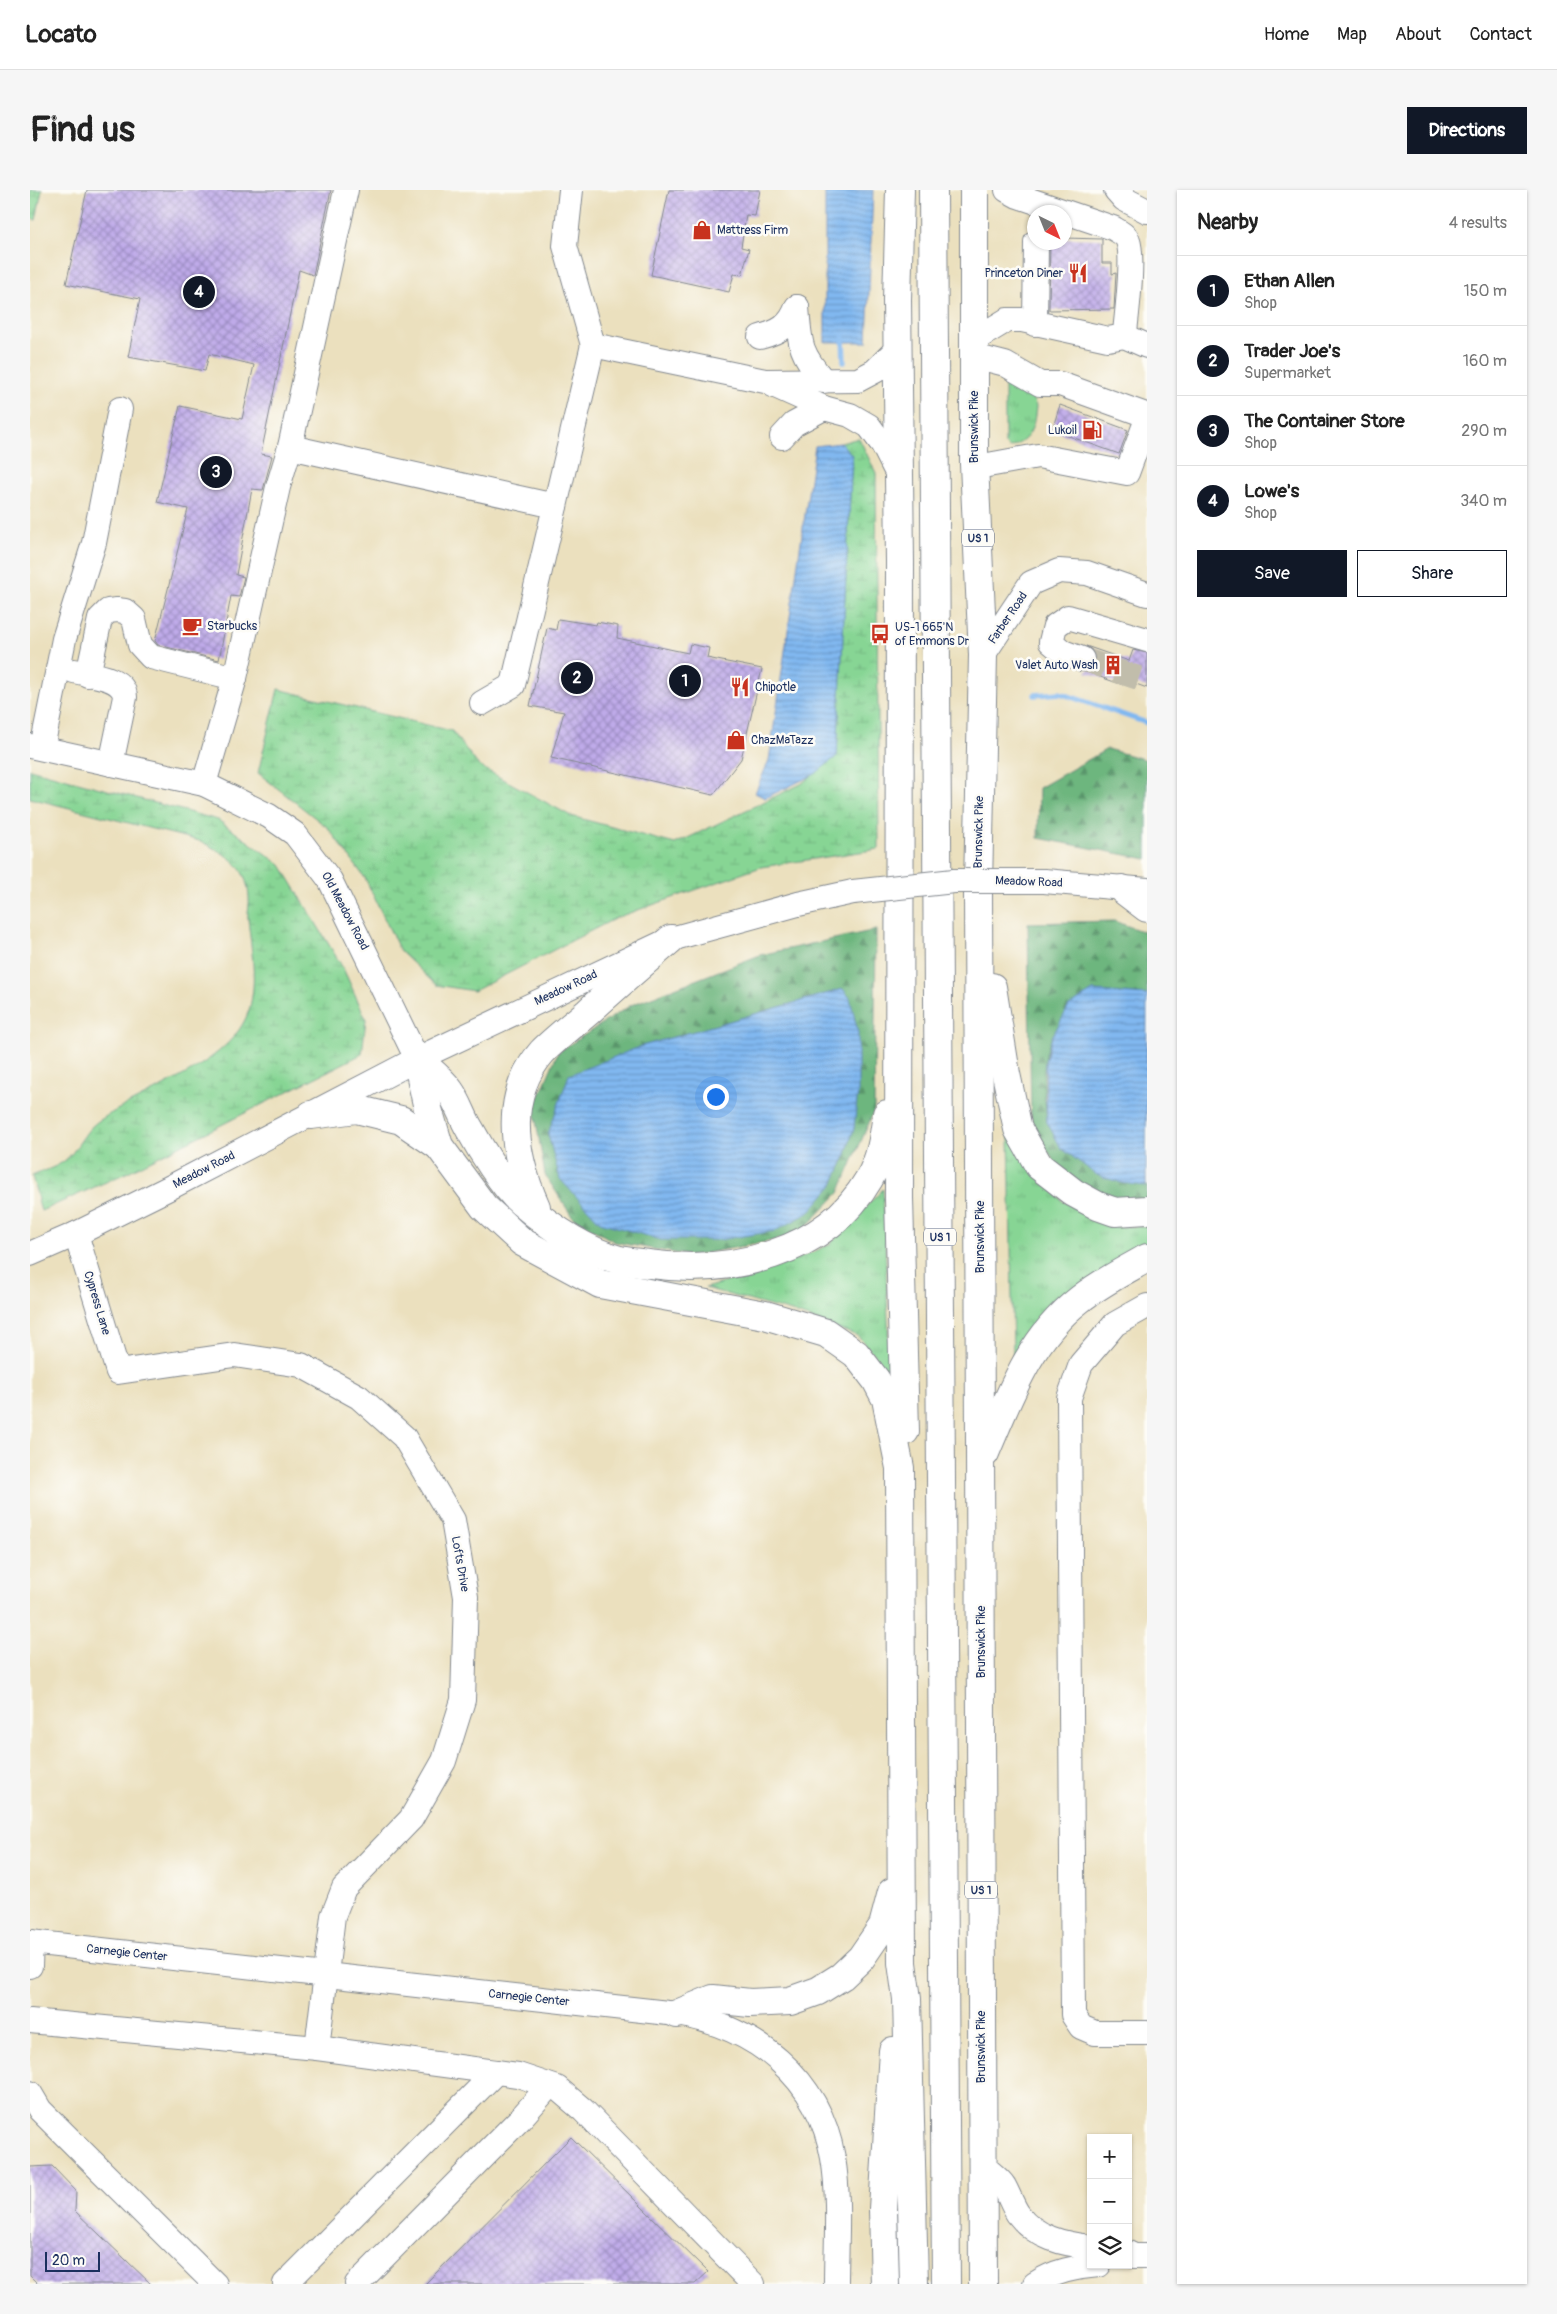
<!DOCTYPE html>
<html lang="en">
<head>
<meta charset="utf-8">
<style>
  body { margin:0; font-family:Pangolin,sans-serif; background:#f6f6f6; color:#222 }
  .controls { position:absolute; right:15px; bottom:15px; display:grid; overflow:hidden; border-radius:0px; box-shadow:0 1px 4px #0004 }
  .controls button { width:45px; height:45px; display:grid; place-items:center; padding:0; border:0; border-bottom:1px solid #e0e0e0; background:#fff; color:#222; font:25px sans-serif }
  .compass { position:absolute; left:997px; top:15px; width:45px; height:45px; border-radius:50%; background:#fff; box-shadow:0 1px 4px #0004; rotate:137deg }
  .scale { position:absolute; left:15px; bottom:12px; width:55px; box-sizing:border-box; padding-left:5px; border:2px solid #1b2f5e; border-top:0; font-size:14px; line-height:18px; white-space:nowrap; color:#1b2f5e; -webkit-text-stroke:4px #fdfcf7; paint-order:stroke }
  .you { position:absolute; left:685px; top:906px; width:18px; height:18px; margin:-12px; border:4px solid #fff; border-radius:50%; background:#1a73e8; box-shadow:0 0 0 8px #1a73e833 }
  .badge { display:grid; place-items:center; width:32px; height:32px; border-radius:50%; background:#111827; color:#fff; font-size:16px; font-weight:700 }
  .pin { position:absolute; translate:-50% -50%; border:2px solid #fff; box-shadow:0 1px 5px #0006 }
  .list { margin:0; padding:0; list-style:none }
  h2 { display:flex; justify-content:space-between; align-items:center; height:65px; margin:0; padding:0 20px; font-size:21px }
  h2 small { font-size:16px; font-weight:400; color:#767676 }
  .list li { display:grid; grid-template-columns:32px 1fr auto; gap:15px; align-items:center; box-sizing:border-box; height:70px; padding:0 20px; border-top:1px solid #e0e0e0 }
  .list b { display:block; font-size:19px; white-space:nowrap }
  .list p { margin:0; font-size:16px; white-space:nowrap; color:#767676 }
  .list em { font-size:16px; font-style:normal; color:#767676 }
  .actions { display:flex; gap:10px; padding:15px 20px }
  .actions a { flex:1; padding:11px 0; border:1px solid #111827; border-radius:0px; text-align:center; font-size:18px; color:#111827 }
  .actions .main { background:#111827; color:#fff }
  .icon { flex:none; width:28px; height:28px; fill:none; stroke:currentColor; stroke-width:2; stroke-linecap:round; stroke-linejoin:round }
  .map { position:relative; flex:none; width:1117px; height:2094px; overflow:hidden; border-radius:0px }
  header { display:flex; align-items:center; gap:30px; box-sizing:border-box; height:70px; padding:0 25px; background:#fff; border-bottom:1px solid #e0e0e0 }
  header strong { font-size:24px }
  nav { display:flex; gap:28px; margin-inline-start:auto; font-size:18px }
  .intro { display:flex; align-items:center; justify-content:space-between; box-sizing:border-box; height:120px; padding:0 30px }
  h1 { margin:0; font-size:35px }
  .button { padding:12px 22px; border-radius:0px; background:#111827; color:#fff; font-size:18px; font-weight:700 }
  main { display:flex; gap:30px; padding:0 30px }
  aside { flex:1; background:#fff; border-radius:0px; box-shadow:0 1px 4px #0004 }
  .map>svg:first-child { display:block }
  .grass { fill:url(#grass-tufts); stroke:#518279 }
  .forest { fill:url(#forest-firs); stroke:#44726e; fill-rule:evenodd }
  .wetland { fill:url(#wetland-marsh); stroke:#518279 }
  .water { fill:url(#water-rules); stroke:#4e74a7 }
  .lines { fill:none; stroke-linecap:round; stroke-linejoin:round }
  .stream { stroke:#81b8f0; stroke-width:5.5 }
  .building { fill:url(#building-cross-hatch) }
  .minor-tunnel { stroke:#c1bdab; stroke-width:24; stroke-dasharray:24 12; stroke-linecap:butt }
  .minor-casing { stroke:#83888e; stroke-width:26 }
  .highway-casing { stroke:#83888e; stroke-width:30 }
  .minor { stroke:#fff; stroke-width:24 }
  .highway { stroke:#fff; stroke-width:28 }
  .minor-bridge-casing { stroke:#83888e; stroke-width:26; stroke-linecap:butt }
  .minor-bridge { stroke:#fff; stroke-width:24 }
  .labels { text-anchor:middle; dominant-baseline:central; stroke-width:5; stroke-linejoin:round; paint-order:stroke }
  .shield { fill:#fdfcf7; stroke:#5f6c8c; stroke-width:1 }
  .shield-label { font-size:11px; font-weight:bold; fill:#1b2f5e }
  .poi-label { font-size:12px; fill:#1b2f5e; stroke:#fdfcf7; text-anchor:start }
  .street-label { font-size:12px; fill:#1b2f5e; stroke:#fdfcf7 }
</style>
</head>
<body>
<header>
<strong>Locato</strong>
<nav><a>Home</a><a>Map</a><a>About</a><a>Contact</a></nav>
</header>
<div class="intro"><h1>Find us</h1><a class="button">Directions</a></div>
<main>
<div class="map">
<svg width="1117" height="2094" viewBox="0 0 1117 2094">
  <defs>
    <pattern id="grass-tufts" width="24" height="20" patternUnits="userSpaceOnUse" patternTransform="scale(1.25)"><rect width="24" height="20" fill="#87d594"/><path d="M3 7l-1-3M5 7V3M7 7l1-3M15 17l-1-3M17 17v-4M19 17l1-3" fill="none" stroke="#74b782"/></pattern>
    <pattern id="forest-firs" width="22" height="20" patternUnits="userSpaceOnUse" patternTransform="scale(1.25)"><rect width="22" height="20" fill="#6db67e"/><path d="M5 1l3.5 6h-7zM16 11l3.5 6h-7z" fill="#59946a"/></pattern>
    <pattern id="wetland-marsh" width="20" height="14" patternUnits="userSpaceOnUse" patternTransform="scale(1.25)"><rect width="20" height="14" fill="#87d594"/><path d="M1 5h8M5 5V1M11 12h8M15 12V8" fill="none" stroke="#74b782"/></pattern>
    <pattern id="water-rules" width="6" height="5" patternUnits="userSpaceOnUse" patternTransform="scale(1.25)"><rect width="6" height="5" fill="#81b8f0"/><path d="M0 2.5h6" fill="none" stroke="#6996c6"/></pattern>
    <pattern id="building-cross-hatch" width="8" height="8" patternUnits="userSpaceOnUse" patternTransform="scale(1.25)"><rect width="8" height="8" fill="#bfaae9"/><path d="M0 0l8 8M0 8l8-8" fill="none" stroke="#9a8bc0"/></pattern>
  </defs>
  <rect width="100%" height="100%" fill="#fdfcf7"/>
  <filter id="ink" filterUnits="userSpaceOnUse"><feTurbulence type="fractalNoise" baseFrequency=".02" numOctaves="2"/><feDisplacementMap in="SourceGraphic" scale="10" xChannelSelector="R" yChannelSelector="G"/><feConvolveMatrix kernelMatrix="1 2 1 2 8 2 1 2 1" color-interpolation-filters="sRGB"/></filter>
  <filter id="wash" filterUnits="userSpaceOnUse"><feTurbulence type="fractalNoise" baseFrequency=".0096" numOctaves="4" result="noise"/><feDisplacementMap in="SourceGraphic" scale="20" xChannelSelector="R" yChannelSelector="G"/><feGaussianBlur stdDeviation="1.12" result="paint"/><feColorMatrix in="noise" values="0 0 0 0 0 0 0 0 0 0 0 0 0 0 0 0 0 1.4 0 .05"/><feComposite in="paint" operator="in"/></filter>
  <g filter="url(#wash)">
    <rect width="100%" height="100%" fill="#ebe0be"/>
    <g class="grass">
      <path d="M977,192L1001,205L1006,216C1004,238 1001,250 979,258L975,254V193Z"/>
      <path d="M979,946L1032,1011L1085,1037L1117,1036V1058L1040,1106L983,1166Z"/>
      <path d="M853,999L860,1184L828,1146L762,1122L675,1098L746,1078L799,1055Z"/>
    </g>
    <g class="forest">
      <path d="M1077,559L1117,570V669L1008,648L1009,598Z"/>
      <path d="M1084,731L1117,743V805L1063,801C1052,813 1029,834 1022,848C1009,873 1015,906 1017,932L1117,996V1012L1091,1014L1033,987L1001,932L998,733Z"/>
      <path d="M846,740L844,921L809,1003L767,1046L661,1066L585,1052L543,1028L515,985L504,919L528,862L601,815L730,765ZM813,799L824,938L814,970L802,996L612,856Z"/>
    </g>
    <g class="wetland">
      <path d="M0,0H12L6,30L0,29Z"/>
      <path d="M829,248L846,283L849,659L731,677L588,727L444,801L406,795L370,761L335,688L298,638L228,583L248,499L422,541L449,576L541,626L645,654L771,594L807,566L822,265L811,253Z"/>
      <path d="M0,579L188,630L251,675L313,778L336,829L332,864L94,984L11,1021L2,986C11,982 24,978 33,972C47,962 53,942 67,932C112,901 201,876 219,820C228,790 221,759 218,729C217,722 220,714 219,707C216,673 197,665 170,651L0,608Z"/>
    </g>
    <g class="water">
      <path d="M795,0H843L837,152H795Z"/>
      <path d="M811,253L822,265L807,566L785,584L735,608L725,603L739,570L785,256Z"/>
      <path d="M813,799L820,808L828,843V901L824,938L814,970L802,996L778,1023L745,1041L688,1050H631L570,1032L530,989L518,944L539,885L612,856Z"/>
      <path d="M1063,801L1117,805L1116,996L1092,993L1067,985L1031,958L1017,932L1015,872L1022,847L1039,816Z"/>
    </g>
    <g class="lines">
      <g class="stream">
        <path d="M813,148L814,172"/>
        <path d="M1005,505L1030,503L1117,533"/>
      </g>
    </g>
    <g id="blocks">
      <g class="building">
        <path d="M57,0H301L283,85L269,80L231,264L242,266L233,300L222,299L206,385L214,387L209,407L201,406L189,470L128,455L125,451L158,319L127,312L150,216L212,229L224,175L179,164L175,181L98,167L110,109L36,94Z"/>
        <path d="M639,0H730L725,26L716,25L711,57L719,59L712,85L704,84L699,102L621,85Z"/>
        <path d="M1034,48L1072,49V73H1082V84L1086,83L1084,119L1019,120L1020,52H1034Z"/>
        <path d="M1030,215L1098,240L1089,264L1022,240Z"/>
        <path d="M528,429L566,435L567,432L588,436L587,448L658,463L660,454L679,458L677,468L732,479L711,569L683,605L521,568L534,522L500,516L517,438L526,440Z"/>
        <path d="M1056,456L1099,471L1103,460L1117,463V498L1095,490L1093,495L1056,482L1065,474L1066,467L1063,461Z"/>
        <path d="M541,1947L678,2082L665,2094H395Z"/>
        <path d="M22,1976L46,2001L45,2021L121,2094H8L0,2086V1977Z"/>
      </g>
    </g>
  </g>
  <g filter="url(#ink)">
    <use href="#blocks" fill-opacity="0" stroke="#83888e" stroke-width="1"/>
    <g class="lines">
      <path class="minor-tunnel" d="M1052,469L1117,491"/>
      <defs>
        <g id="minor">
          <path d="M541,0L535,56L563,155"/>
          <path d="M1086,0L1094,9L1117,21"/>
          <path d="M767,117C770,154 769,162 794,191"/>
          <path d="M1005,134L1006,52"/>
          <path d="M1092,145L1117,156"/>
          <path d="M730,147C749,142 760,136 767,117"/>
          <path d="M944,150L977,130H992L1078,149L1089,147L1095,142C1097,123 1104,67 1098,51C1096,45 1088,41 1083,38L988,6L977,0"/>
          <path d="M944,166L975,174L1010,194H1030L1113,224L1117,229L1097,283L1008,266L958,275L944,274"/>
          <path d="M743,195L794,218L820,225L839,236L853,255L869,287"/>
          <path d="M752,247L764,234L794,218"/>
          <path d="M260,257L525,316"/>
          <path d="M953,465L1001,393L1029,381L1057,383L1117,404"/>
          <path d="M1052,469L1033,462L1021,452L1025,436L1038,427L1117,450"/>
          <path d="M44,481C60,485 94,486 95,507L81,574"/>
          <path d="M58,485L70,429L78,421L87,420L95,421L104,429L110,455L121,467L205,488"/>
          <path d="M452,513L483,495L563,155L735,191L828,190L845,181L867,159"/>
          <path d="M0,556L174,594L239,626L265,644L300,690L387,869"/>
          <path d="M12,558L34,449L64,353L90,219"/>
          <path d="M174,594L205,488L248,297L260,257L316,0"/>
          <path d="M1014,691L1117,700"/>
          <path d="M46,1044L88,1182L204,1165L271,1175L329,1207L374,1247L423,1330L436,1407L433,1510L414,1571L381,1629L314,1698L303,1726L287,1858"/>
          <path d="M0,1064L46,1044L139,998L387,869L641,749L768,714L823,702"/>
          <path d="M1117,1116L1085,1134L1051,1174L1039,1208L1043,1825L1051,1837L1065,1843H1117"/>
          <path d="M0,1752L647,1824C725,1837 789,1887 803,1968C810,2009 806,2053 806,2094"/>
          <path d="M0,1776L1,1752"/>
          <path d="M0,1831L287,1858L488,1885L527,1898L553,1920L723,2094"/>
          <path d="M0,1903L10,1920L185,2094"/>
          <path d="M951,1974C958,1981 969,1988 974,1996C979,2005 982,2015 988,2024C1006,2048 1033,2054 1061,2057"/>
          <path d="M1098,2063L1104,2066H1117"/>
          <path d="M255,2094L466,1882"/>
          <path d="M327,2094L490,1929L519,1896"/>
          <path d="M1005,2094C1024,2081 1046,2077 1069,2075"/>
        </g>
        <g id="highway">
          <path d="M870,0L867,110L870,372L869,1008L875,1241"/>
          <path d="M903,0L916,2094"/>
          <path d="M944,0V274L953,465L948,696L953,2094"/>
          <path d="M1092,699L1117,718"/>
          <path d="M962,797L976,884L988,939L1009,976L1044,1003L1068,1016L1085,1022L1117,1020"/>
          <path d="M387,869L398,919L409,956L454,1017L492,1052L570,1094L735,1125L796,1143L826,1164L846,1190L856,1209L870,1278L872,1773L877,1809L884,2094"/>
          <path d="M387,869C398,879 412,889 420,901C428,912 432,926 439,938C451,960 473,996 491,1012C519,1036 553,1060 589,1070C598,1072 609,1073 619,1074C699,1085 795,1065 839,989C851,969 854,946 857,924"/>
          <path d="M281,925L326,919L371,930L409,956"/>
          <path d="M506,1017C484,967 472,908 512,862C526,848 543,835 558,822C585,797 613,773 641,749"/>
          <path d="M955,1263C979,1207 999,1149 1049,1110C1070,1093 1094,1081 1117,1068"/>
          <path d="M647,1824L683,1809L720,1813L760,1811L788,1801L812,1786L831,1768L853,1736L862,1702"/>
          <path d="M855,2094L853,2019L863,1861"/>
        </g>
      </defs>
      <use href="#minor" class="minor-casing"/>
      <use href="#highway" class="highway-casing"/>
      <use href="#minor" class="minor"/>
      <use href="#highway" class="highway"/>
      <defs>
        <path id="minor-bridge" d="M823,702L924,691H1014"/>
      </defs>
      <use href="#minor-bridge" class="minor-bridge-casing"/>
      <use href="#minor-bridge" class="minor-bridge"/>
    </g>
  </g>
  <defs>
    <symbol id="shop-bare" viewBox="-9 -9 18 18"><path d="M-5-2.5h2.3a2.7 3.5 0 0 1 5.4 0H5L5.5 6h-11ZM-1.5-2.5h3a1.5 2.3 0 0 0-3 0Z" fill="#c8321e" stroke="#fdfcf7" stroke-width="2.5" paint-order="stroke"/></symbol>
    <symbol id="restaurant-bare" viewBox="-9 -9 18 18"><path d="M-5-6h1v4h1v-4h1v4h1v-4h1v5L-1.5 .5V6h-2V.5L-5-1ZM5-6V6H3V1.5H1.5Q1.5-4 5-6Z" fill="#c8321e" stroke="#fdfcf7" stroke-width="2.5" paint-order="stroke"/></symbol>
    <symbol id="fuel-bare" viewBox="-9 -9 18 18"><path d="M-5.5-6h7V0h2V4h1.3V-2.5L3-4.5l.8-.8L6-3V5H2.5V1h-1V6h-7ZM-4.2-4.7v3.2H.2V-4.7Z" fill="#c8321e" stroke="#fdfcf7" stroke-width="2.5" paint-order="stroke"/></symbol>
    <symbol id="cafe-bare" viewBox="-9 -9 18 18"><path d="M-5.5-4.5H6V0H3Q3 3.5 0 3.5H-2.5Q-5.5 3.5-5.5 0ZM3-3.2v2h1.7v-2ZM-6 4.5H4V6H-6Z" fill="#c8321e" stroke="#fdfcf7" stroke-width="2.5" paint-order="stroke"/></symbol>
    <symbol id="bus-bare" viewBox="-9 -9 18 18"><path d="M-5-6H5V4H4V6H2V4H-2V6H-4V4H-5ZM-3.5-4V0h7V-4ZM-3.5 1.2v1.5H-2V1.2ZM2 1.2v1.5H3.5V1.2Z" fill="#c8321e" stroke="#fdfcf7" stroke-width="2.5" paint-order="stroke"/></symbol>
    <symbol id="building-bare" viewBox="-9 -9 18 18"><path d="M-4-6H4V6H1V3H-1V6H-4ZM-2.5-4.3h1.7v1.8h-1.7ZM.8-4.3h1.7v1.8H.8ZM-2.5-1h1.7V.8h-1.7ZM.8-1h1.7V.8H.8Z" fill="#c8321e" stroke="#fdfcf7" stroke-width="2.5" paint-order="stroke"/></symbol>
  </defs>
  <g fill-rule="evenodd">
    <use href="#shop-bare" x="658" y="26" width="28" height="28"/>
    <use href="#restaurant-bare" x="1034" y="69" width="28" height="28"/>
    <use href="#fuel-bare" x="1048" y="226" width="28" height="28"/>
    <use href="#cafe-bare" x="148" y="422" width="28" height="28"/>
    <use href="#bus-bare" x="836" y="430" width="28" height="28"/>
    <use href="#building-bare" x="1069" y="461" width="28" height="28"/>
    <use href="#restaurant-bare" x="696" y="483" width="28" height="28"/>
    <use href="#shop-bare" x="692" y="536" width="28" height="28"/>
  </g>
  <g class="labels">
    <g class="shield">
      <rect x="932" y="339.5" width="32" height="17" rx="4"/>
      <rect x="894" y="1038.5" width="32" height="17" rx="4"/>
      <rect x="935" y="1691.5" width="32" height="17" rx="4"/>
    </g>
    <g class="shield-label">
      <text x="948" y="348">US 1</text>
      <text x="910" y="1047">US 1</text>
      <text x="951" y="1700">US 1</text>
    </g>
    <g class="poi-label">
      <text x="687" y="40">Mattress Firm</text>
      <text x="1033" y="83" text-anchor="end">Princeton Diner</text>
      <text x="1047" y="240" text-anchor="end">Lukoil</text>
      <text x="177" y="436">Starbucks</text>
      <text x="865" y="437">US-1 665'N<tspan x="865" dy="14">of Emmons Dr</tspan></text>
      <text x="1068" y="475" text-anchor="end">Valet Auto Wash</text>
      <text x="725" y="497">Chipotle</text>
      <text x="721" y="550">ChazMaTazz</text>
    </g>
    <g class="street-label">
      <text transform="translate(944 237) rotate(-90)">Brunswick Pike</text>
      <text transform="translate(978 428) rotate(-56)">Farber Road</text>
      <text transform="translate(949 642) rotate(-89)">Brunswick Pike</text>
      <text transform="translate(999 692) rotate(2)">Meadow Road</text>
      <text transform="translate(315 721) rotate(62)">Old Meadow Road</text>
      <text transform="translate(536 798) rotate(-25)">Meadow Road</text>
      <text transform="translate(174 980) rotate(-27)">Meadow Road</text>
      <text transform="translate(950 1047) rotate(-90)">Brunswick Pike</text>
      <text transform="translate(67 1113) rotate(73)">Cypress Lane</text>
      <text transform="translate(430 1374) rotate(80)">Lofts Drive</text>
      <text transform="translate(951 1452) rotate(-90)">Brunswick Pike</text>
      <text transform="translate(97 1763) rotate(6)">Carnegie Center</text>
      <text transform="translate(499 1808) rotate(6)">Carnegie Center</text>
      <text transform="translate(951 1857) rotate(-90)">Brunswick Pike</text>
    </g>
  </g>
</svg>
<div class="controls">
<button>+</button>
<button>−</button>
<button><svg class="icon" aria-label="layers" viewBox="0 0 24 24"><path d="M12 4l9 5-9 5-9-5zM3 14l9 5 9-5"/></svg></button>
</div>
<svg class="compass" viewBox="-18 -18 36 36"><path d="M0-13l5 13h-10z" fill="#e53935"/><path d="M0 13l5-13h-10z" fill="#767676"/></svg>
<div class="scale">20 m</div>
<div class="you"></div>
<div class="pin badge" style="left:655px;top:491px">1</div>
<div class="pin badge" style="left:547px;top:488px">2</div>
<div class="pin badge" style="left:186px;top:282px">3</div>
<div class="pin badge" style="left:169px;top:102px">4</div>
</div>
<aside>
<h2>Nearby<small>4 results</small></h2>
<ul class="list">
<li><span class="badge">1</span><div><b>Ethan Allen</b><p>Shop</p></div><em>150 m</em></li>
<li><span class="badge">2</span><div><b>Trader Joe's</b><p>Supermarket</p></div><em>160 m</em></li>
<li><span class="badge">3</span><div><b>The Container Store</b><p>Shop</p></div><em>290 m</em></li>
<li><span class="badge">4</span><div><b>Lowe's</b><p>Shop</p></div><em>340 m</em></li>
</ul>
<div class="actions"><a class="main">Save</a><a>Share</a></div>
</aside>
</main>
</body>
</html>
